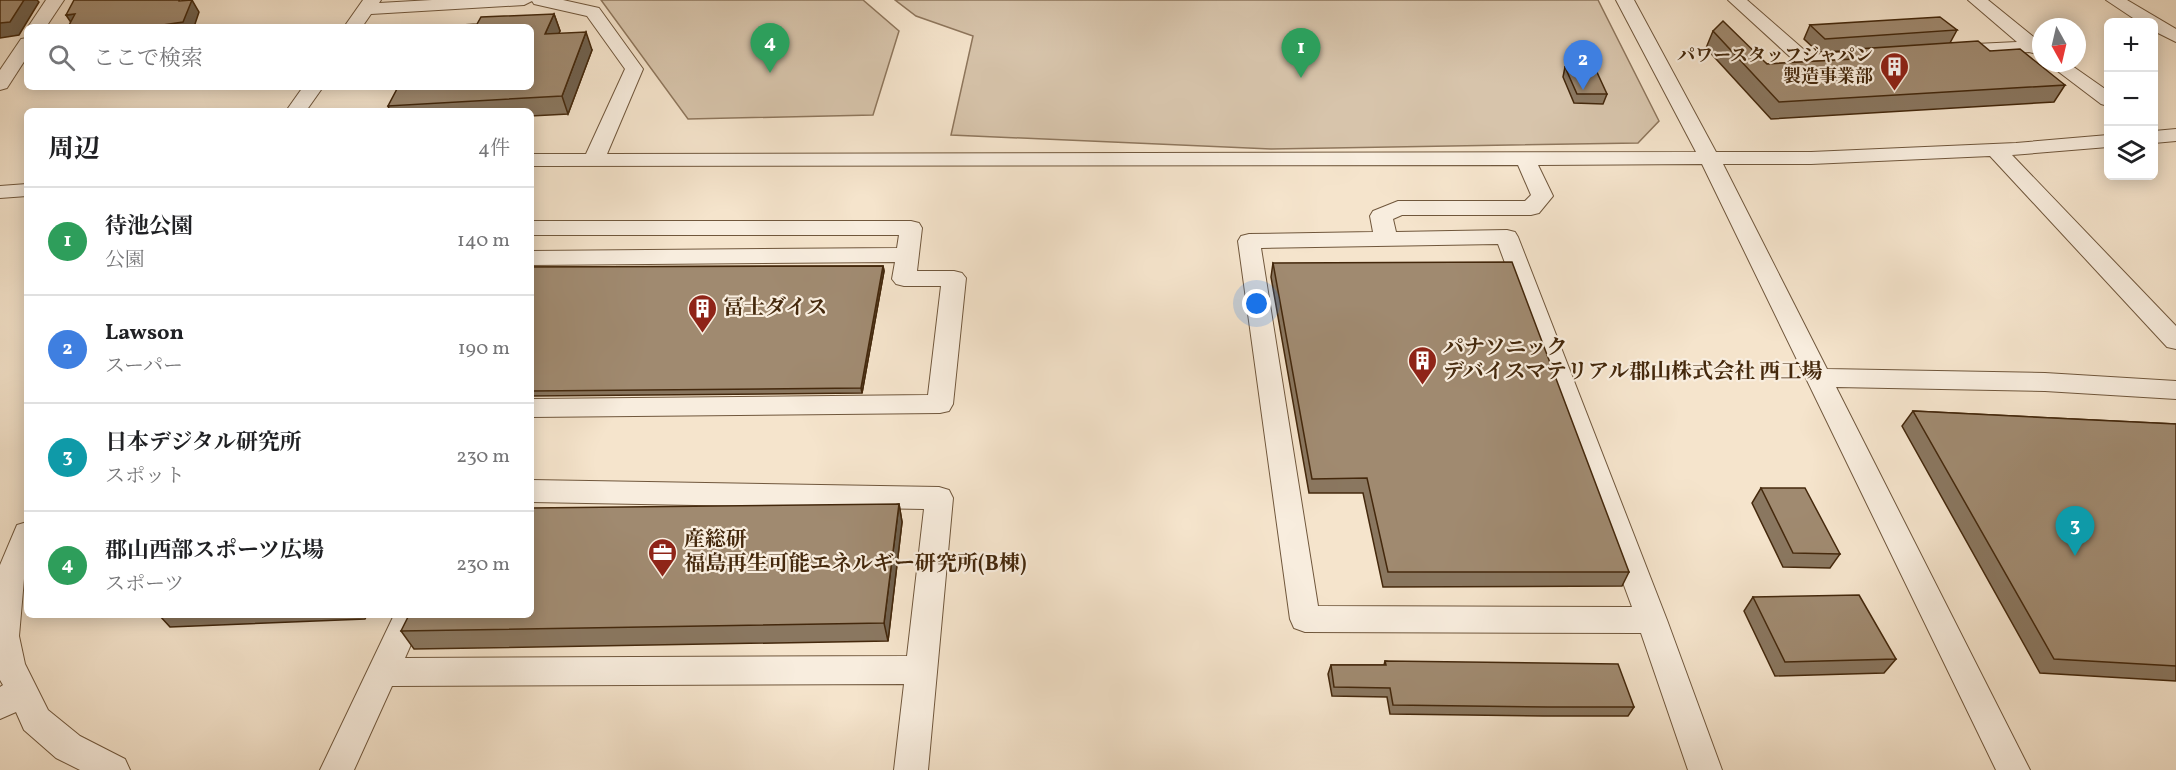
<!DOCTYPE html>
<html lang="ja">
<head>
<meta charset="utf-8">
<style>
  body { margin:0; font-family:Vollkorn,"Noto Serif JP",serif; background:#f2f2f2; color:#202124 }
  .controls { position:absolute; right:18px; top:18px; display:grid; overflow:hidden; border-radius:9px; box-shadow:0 3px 15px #0003 }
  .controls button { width:54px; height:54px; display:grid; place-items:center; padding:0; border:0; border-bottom:2px solid #e0e0e0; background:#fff; color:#202124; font:30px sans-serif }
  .compass { position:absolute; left:2032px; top:18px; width:54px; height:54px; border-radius:50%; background:#fff; box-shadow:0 3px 15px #0003; rotate:172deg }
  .you { position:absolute; left:1257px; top:304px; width:21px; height:21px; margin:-15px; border:4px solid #fff; border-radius:50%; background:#1a73e8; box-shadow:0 0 0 9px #1a73e833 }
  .badge { display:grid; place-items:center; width:39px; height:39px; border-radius:50%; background:#0f766e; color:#fff; font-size:20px; font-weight:700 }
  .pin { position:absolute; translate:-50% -50px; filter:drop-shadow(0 2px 3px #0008) }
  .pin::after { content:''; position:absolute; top:32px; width:21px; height:18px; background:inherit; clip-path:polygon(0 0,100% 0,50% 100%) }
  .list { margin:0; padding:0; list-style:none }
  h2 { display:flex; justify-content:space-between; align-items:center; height:78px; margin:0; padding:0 24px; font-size:26px }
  h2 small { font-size:20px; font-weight:400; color:#757577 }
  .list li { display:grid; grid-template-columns:39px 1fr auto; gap:18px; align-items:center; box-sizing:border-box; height:108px; padding:0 24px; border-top:2px solid #e0e0e0 }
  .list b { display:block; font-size:22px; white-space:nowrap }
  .list p { margin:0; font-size:20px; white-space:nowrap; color:#757577 }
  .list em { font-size:20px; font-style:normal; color:#757577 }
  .icon { flex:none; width:33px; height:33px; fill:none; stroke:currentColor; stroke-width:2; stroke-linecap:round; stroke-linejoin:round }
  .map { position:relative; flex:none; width:2176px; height:770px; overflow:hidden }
  .search { position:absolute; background:#fff; box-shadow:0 3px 15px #0003; left:24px; top:24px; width:510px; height:66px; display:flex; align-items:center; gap:15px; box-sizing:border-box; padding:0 21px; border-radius:9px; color:#757577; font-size:22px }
  .panel { position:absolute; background:#fff; box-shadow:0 3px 15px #0003; left:24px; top:108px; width:510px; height:510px; border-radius:9px }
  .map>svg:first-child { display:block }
  .green { fill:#d7c4ab; stroke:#8e765c; stroke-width:1.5 }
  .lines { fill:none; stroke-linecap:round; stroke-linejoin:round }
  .minor-casing { stroke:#70573c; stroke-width:2 }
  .minor { fill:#f8edde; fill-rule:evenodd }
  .wall { fill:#8a7760; stroke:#44280c; stroke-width:1.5 }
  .shaded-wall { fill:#70614e; stroke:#44280c; stroke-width:1.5 }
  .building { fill:#a08a70; stroke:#44280c; stroke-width:1.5 }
  .labels { text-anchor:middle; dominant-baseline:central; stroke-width:4.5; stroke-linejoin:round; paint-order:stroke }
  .far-poi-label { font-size:18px; font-weight:bold; fill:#44280c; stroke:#f8edde; text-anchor:end }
  .poi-label { font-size:21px; font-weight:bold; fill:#44280c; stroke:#f8edde; text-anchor:start }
</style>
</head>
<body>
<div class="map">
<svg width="2176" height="770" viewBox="0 0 2176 770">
  <rect width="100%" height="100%" fill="#f5e4cc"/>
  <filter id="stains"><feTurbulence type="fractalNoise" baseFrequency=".00333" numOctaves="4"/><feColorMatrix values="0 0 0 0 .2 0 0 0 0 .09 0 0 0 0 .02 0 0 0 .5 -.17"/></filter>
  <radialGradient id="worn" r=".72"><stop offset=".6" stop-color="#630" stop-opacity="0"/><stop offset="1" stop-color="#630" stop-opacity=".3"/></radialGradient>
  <g class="green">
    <path d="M601,0H863L899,31L873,115L688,119Z"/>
    <path d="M895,0H1598L1659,121L1638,143L1271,149L951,135L973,36L916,16Z"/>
  </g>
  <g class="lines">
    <defs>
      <g id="minor">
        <path d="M46,0H64L46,27H28Z"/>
        <path d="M363,0H381L379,3L432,0H563L599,8L643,69L607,154L1696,152L1616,0H1634L1716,152H1811L2016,143L2108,135V147L2012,155L2176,326V349L2167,347L1990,156L1811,164H1723L1827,369L2045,373L2176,381V399L2045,391L1836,387L2030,770H1996L1702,164L1538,165L1553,196L1539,213L1531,215H1402L1393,219L1396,232L1507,230L1515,232L1518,237L1667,620L1722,770H1688L1641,633L1305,632L1294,628L1290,619L1238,241L1241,236L1249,234L1373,232L1370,216L1373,211L1398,201H1525L1531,195L1518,165L531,166V154H586L625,69L587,16L534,4L532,1L524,5L371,14L362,27H344ZM1498,244L1632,607L1318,606L1261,248Z"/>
        <path d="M1728,0H1747L1810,55L1873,50L1880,52L1882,56L1880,60L1873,62L1806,67L1799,65Z"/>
        <path d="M1968,0H1988L2041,43V55L2029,52L1955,57L1948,55L1946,51L1948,47L1955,45L2017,42Z"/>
        <path d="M2106,0H2127L2176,29V42L2154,31V22H2139Z"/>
        <path d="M27,38V57L7,88L0,90V70L21,39Z"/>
        <path d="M2047,63H2068L2108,91V106L2101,104Z"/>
        <path d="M303,87H323L306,111H286Z"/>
        <path d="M2176,129V141L2154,143V131Z"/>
        <path d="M27,184V196L0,198V186Z"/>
        <path d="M531,221H911L919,223L922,228L917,271H954L962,273L966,278L953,404L949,411L940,413L531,417V399L928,395L941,286H904L896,284L892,279L895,262L531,265V251L897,248L899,235H531Z"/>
        <path d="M531,480L939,487L949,490L953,498L928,770H894L904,684L392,686L354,770H320L394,615H424L405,658L907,656L924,509L531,502Z"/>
        <path d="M27,522V571L24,579L19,636L25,664L48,710L80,736L125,759L130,770H80L56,758L24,730L16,712L0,719V687L3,685L0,680V565L17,525Z"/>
      </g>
    </defs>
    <use href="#minor" class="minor-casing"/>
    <use href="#minor" class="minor"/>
  </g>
  <g class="wall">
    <path d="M554,14L560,31L558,34L592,50L568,114L531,116V111H390L388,106Z"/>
    <path d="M1810,25L1957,30L1950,43L1990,51L2065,85L2054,102L1771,119L1706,48L1713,31L1767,64L1839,60L1843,51L1818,52L1804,39Z"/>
    <path d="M1565,67L1607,94L1603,104L1574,103L1563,77Z"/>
    <path d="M1273,263L1629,572L1622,586L1383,587L1363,493H1309L1271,277Z"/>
    <path d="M883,266L884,271L862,393L531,396V267Z"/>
    <path d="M1913,411L2176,424V681L2040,673L1902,426Z"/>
    <path d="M1761,488L1840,554L1830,568L1783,567L1752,503Z"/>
    <path d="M899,504L902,522L888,641L414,649L401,631Z"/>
    <path d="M1753,597L1896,659L1884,673L1775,676L1744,611Z"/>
    <path d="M159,615H367L365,619L170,627Z"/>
    <path d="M1385,661L1634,707L1628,716H1544L1390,714L1387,697L1332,696L1328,674L1331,665H1384Z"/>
  </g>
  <g class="shaded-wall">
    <path d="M24,0H37L39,2L19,35L0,38V23Z"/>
    <path d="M192,0L199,12L194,27H149Z"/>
    <path d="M75,14L74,27L66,15Z"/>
    <path d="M554,14L560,31L551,52L545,34Z"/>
    <path d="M586,32L592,50L568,114L562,96Z"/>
    <path d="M883,266L884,271L862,393L861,388Z"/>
    <path d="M899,504L902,522L888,641L884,623Z"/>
  </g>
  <g class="building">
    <path d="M0,0H24L10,22L0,23Z"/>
    <path d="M74,0H179V1L192,0L183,22L149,27H68L75,14L66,15Z"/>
    <path d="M554,14L545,34L586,32L562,96L388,106L398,87H531V27H445L446,26L477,24L481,17Z"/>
    <path d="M1940,17L1957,30L1825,39L1810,25Z"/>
    <path d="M1723,21L1767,64L1853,59L1843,50L1978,41L1990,51L2020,49L2065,85L1779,102L1713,31Z"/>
    <path d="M1565,67L1595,68L1607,94H1577Z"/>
    <path d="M1512,262L1629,572H1388L1367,478L1312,479L1273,263Z"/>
    <path d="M883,266L861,388L531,391V267Z"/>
    <path d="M1913,411L2176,424V666L2054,659Z"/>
    <path d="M1761,488H1805L1840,554L1793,553Z"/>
    <path d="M899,504L884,623L401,631L409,615H531V508Z"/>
    <path d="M1859,595L1896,659L1785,662L1753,597Z"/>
    <path d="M1385,661L1618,664L1634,707H1548L1393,705L1390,688L1334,687L1331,665H1386Z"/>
  </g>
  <defs>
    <symbol id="building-pin" viewBox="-11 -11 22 30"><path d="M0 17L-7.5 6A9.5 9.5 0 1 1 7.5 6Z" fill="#8f2418" stroke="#f8edde"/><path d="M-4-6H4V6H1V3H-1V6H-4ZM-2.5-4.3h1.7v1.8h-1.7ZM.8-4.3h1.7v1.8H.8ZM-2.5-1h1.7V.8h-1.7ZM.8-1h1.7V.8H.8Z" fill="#fff"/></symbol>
    <symbol id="office-pin" viewBox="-11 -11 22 30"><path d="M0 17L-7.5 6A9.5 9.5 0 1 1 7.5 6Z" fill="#8f2418" stroke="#f8edde"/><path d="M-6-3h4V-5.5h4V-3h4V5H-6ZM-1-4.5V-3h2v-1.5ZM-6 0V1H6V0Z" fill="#fff"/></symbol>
  </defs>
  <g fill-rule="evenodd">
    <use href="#building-pin" x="1878" y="50" width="33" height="45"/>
    <use href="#building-pin" x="686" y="292" width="33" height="45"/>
    <use href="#building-pin" x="1406" y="344" width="33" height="45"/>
    <use href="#office-pin" x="646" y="536" width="33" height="45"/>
  </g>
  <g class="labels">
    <g class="far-poi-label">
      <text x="1873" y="56">パワースタッフジャパン<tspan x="1873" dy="21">製造事業部</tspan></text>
    </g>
    <g class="poi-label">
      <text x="723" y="308">冨士ダイス</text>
      <text x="1443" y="348">パナソニック<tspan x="1443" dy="24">デバイスマテリアル郡山株式会社 西工場</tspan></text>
      <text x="684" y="540">産総研<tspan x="684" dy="24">福島再生可能エネルギー研究所(B棟)</tspan></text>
    </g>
  </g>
  <rect width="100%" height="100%" filter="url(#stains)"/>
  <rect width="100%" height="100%" fill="url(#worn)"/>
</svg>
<div class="controls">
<button>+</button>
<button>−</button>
<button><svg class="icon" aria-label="layers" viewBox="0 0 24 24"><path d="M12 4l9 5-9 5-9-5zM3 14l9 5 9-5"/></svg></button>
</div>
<svg class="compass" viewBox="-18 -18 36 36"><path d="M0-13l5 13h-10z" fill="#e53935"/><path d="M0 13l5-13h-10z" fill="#757577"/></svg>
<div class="you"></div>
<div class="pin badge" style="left:1301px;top:78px;background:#2e9e5b">1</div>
<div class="pin badge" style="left:1583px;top:90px;background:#3f7fe0">2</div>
<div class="pin badge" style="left:2075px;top:556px;background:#0f9aa8">3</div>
<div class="pin badge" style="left:770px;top:73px;background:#2e9e5b">4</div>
<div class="search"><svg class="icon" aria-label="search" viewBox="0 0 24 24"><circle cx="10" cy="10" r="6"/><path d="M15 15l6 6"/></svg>ここで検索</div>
<section class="panel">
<h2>周辺<small>4件</small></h2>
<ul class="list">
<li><span class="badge" style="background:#2e9e5b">1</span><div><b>待池公園</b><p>公園</p></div><em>140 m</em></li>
<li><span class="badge" style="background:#3f7fe0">2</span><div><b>Lawson</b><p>スーパー</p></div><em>190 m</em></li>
<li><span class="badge" style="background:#0f9aa8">3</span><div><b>日本デジタル研究所</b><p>スポット</p></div><em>230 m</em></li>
<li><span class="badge" style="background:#2e9e5b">4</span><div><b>郡山西部スポーツ広場</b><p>スポーツ</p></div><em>230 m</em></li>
</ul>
</section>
</div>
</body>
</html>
